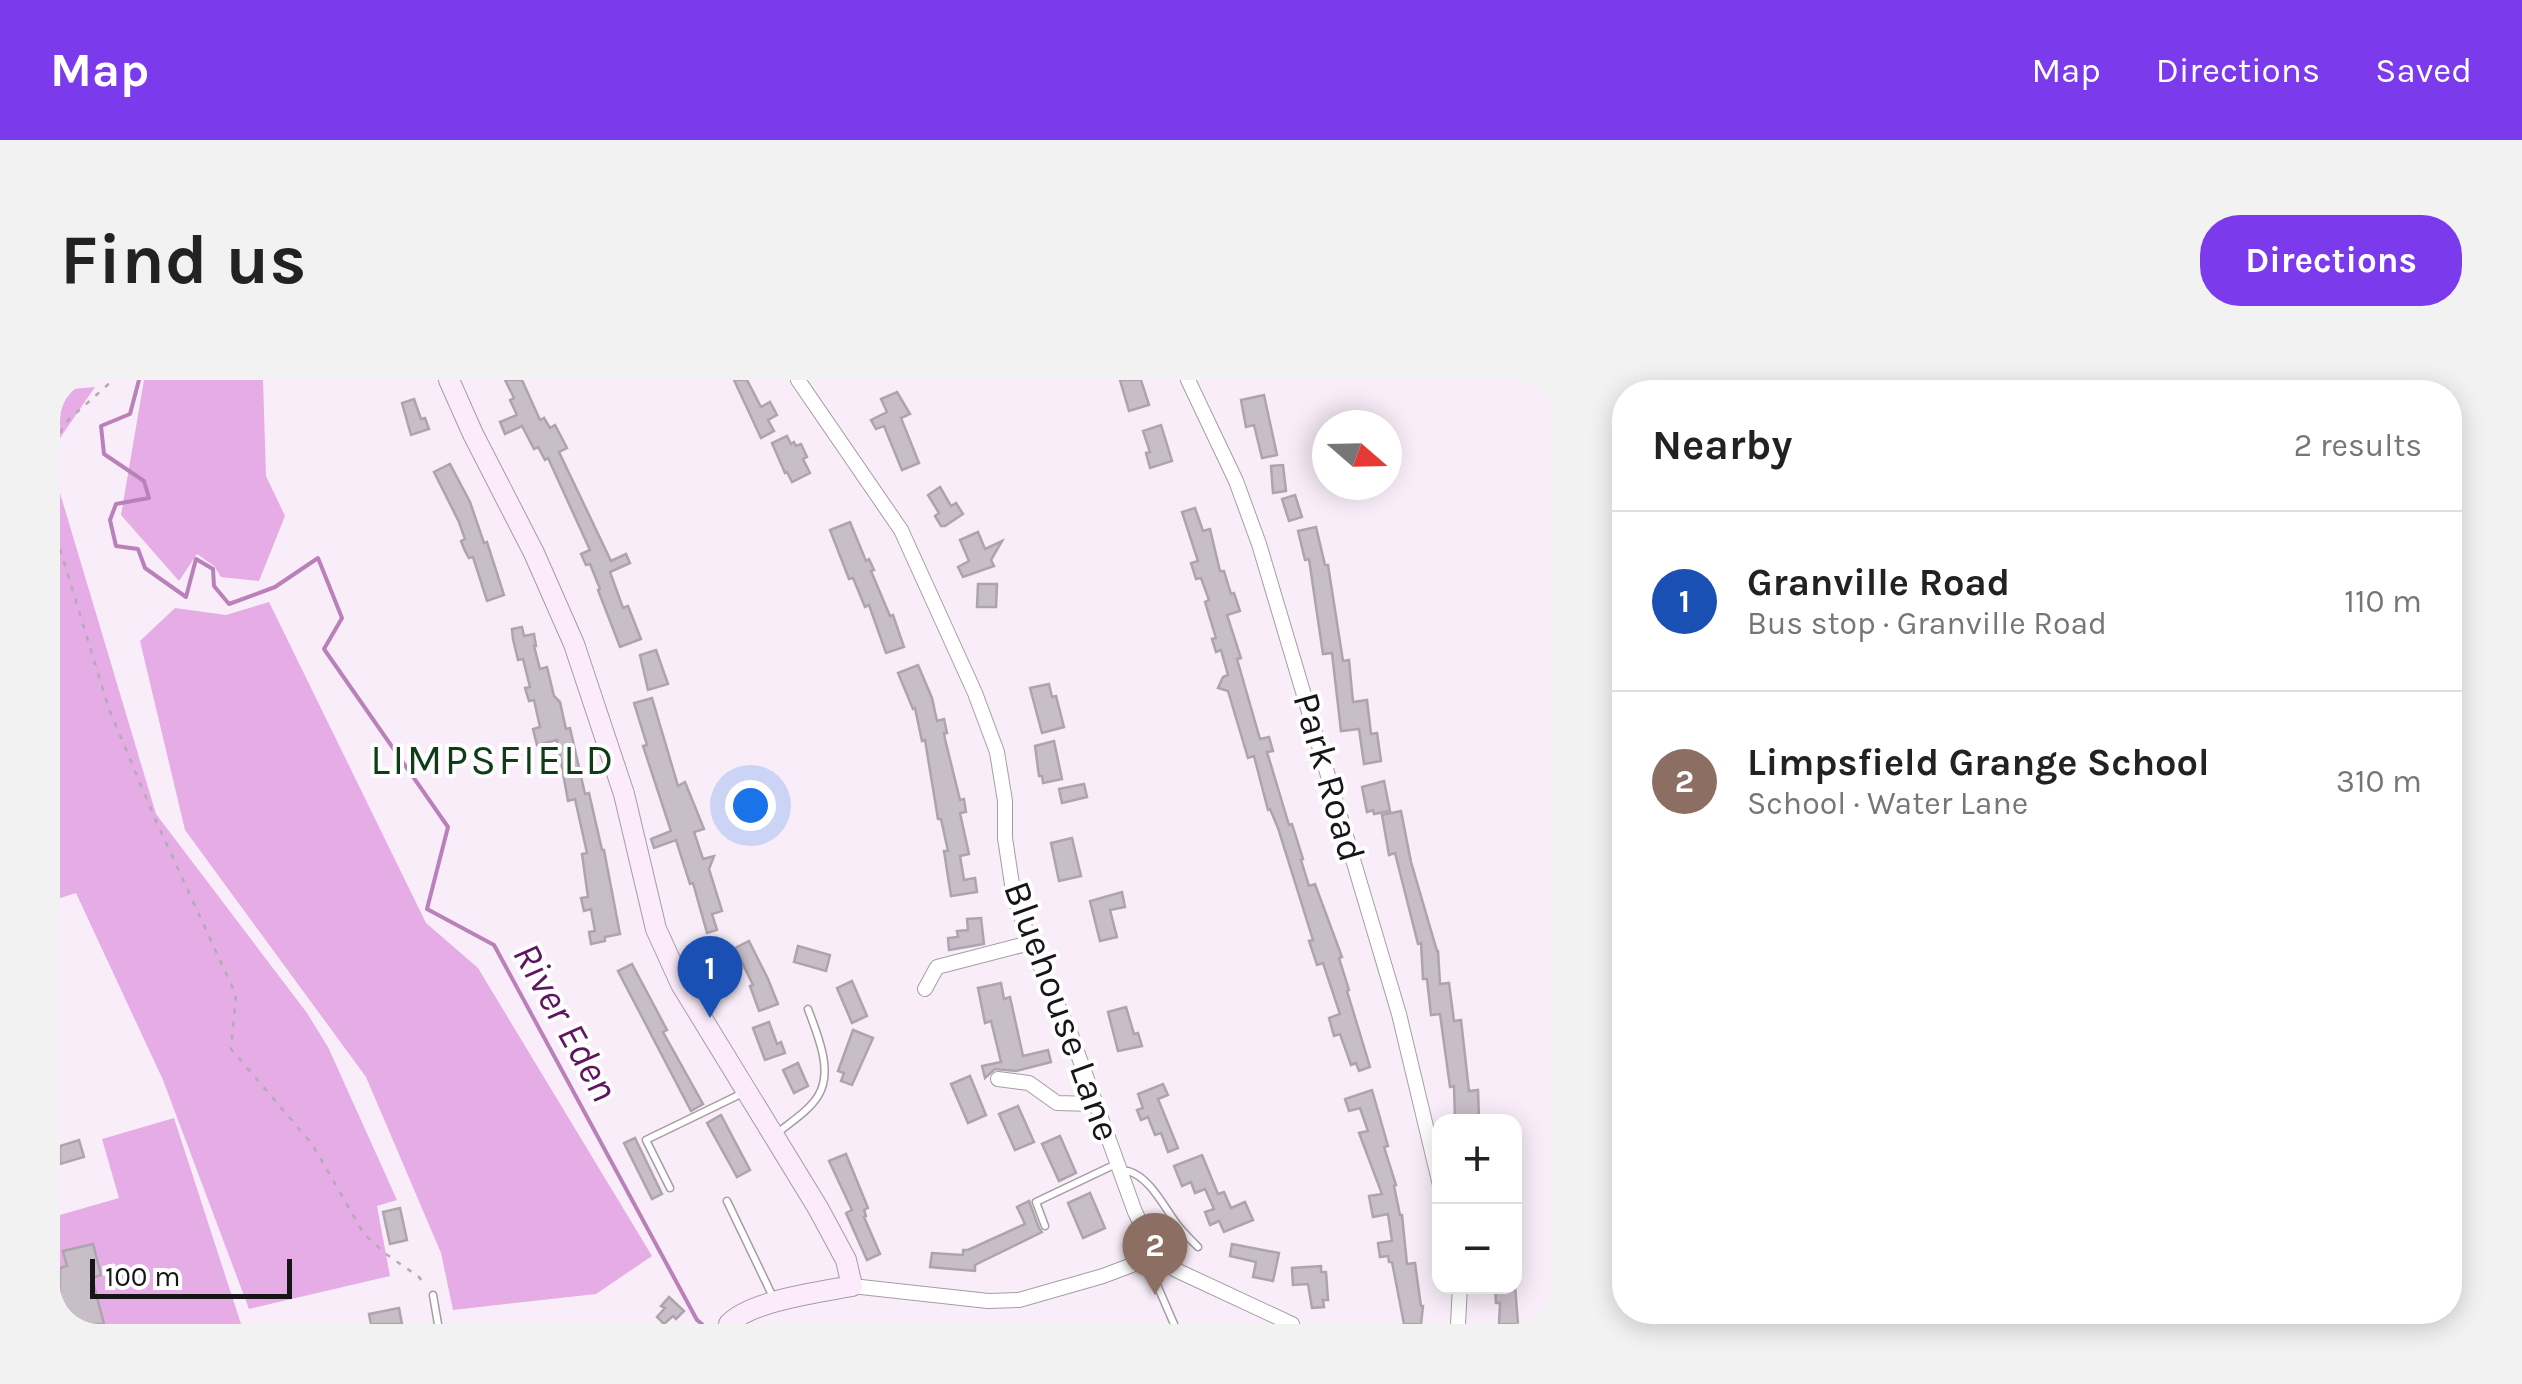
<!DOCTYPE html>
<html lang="en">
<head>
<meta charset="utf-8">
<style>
  body { margin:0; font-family:Karla,sans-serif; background:#f2f2f2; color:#222 }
  .controls { position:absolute; right:30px; bottom:30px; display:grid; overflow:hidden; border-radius:20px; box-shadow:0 5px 25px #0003 }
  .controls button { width:90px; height:90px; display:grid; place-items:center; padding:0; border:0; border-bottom:2px solid #e0e0e0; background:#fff; color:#222; font:50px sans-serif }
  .compass { position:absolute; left:1252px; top:30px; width:90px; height:90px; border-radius:50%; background:#fff; box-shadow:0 5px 25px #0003; rotate:110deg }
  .scale { position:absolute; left:30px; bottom:25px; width:202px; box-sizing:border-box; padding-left:10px; border:5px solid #181518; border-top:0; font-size:28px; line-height:35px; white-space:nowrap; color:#181518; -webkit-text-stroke:8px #fefefe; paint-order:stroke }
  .you { position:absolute; left:690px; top:425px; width:35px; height:35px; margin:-25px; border:8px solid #fff; border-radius:50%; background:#1a73e8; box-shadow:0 0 0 15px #1a73e833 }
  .badge { display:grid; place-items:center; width:65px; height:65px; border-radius:50%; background:#7c3aed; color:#fff; font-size:32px; font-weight:700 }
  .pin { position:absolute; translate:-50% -82px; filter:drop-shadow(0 2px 5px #0008) }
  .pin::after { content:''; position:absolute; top:52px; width:35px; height:30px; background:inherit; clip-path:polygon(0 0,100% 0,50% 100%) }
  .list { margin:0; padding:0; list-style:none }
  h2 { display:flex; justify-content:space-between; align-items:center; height:130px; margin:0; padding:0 40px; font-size:42px }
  h2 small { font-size:32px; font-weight:400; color:#767676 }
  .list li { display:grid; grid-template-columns:65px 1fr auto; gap:30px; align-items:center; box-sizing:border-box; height:180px; padding:0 40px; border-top:2px solid #e0e0e0 }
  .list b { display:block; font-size:38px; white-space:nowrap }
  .list p { margin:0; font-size:32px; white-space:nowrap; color:#767676 }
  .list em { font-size:32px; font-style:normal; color:#767676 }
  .map { position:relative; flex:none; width:1492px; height:944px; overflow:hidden; border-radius:40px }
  header { display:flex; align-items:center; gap:60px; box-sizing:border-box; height:140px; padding:0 50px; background:#7c3aed; color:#fff }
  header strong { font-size:48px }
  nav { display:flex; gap:55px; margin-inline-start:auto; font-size:35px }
  .intro { display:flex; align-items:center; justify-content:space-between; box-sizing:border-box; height:240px; padding:0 60px }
  h1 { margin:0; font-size:70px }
  .button { padding:25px 45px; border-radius:40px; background:#7c3aed; color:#fff; font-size:35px; font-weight:700 }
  main { display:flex; gap:60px; padding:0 60px }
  aside { flex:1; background:#fff; border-radius:40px; box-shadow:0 5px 25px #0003 }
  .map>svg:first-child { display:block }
  .green { fill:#e5ace5 }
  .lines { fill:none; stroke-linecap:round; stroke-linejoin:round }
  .stream { stroke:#ba80ba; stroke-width:4 }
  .building { fill:#c8bec8; stroke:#aea4ae; stroke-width:2.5 }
  .lane-casing { stroke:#a69ca6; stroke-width:9 }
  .street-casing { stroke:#a69ca6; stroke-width:16 }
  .secondary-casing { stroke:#a69ca6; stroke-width:22 }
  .path { stroke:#b3abb3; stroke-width:2.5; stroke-dasharray:5 8; stroke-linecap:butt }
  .lane { stroke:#fff; stroke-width:6 }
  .street { stroke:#fff; stroke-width:14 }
  .secondary { stroke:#fbebfb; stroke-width:20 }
  .labels { text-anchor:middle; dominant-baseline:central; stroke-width:8; stroke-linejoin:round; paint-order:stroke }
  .street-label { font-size:38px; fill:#181518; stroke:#fefefe }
  .water-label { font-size:40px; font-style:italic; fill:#5d155f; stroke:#fefefe }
  .quarter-label { font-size:42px; letter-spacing:2.5px; fill:#0e3c17; stroke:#fefefe }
</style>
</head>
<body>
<header>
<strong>Map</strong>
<nav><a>Map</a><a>Directions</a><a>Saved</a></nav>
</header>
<div class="intro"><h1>Find us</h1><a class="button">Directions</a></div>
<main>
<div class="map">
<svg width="1492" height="944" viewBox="0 0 1492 944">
  <rect width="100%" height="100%" fill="#f8edf8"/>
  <g class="green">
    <path d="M84,0H203L206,96L225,136L199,201L161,197L154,186L137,174L119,201L61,135Z"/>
    <path d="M35,7L0,58V10Z"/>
    <path d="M0,113L96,434L247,633L268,667L337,820L317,826L330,896L189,929L103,700L16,513L0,518Z"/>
    <path d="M209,222L366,543L418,588L592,876L536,914L393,930L381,873L306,697L125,450L80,261L115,228L166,235Z"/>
    <path d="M114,738L181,944H0V835L59,818L42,759Z"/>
  </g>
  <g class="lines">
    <path class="stream" d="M79,0L70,34L41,46L44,74L84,101L89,118L56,124L50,140L56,166L78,169L85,188L126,217L136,179L153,189L154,206L169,224L215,207L258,178L282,238L264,269L388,447L367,529L434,565L637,940L642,944"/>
  </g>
  <g class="building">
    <path d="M445,0H462L480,40L484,38L490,48L495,45L507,68L499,72L551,181L566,174L570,183L550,192L563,228L568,226L581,259L560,267L538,210L540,209L530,184L526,185L521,174L530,170L488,78L485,80L478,67L474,69L462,46L445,54L440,42L457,35L450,20L454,18Z"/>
    <path d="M674,0H687L701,27L710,22L717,35L708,40L714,51L701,58Z"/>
    <path d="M1060,0H1081L1089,25L1069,31Z"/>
    <path d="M837,12L850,34L841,38L859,83L842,90L824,46L816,49L811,40L827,32L821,19Z"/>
    <path d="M1204,15L1217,75L1202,78L1194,45L1186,47L1181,20Z"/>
    <path d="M354,19L361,39L365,38L369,49L351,55L342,23Z"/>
    <path d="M1101,45L1112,81L1090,88L1086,73L1090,72L1083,51Z"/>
    <path d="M727,56L731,64L734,62L736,66L741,64L747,77L743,79L750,93L732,102L727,92L725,93L712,63Z"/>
    <path d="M390,84L410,122L424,163L427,162L444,215L427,221L413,177L409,178L405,171L401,161L405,159L399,142L374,92Z"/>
    <path d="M1223,85L1226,111L1213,113L1211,86Z"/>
    <path d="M880,107L891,126L896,123L903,134L885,146H881L875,136L879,133L868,115Z"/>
    <path d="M1235,115L1242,137L1229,141L1222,119Z"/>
    <path d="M1135,128L1143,151L1150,149L1160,191H1164L1171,214L1174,213L1180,231L1167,235L1181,278L1177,279L1200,359L1209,357L1213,371L1207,372L1229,445L1232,444L1243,479L1241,480L1249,506L1255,504L1282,577L1279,578L1289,610L1287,611L1310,687L1299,691L1296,683L1291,685L1280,654L1274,656L1269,638L1280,634L1263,583L1257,585L1249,561L1253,560L1218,448L1210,429L1208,430L1194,376L1188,378L1168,311L1158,308L1163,297L1168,295L1161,270L1156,272L1152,259L1156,258L1145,222L1149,220L1141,198L1136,199L1131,183L1138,181L1122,132Z"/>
    <path d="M790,142L806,181L809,179L814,190L811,191L830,236L833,235L844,267L826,273L809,225L805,227L793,198L789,199L770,150Z"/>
    <path d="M1256,147L1265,185H1268L1283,281L1289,280L1293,322L1307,320L1311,354L1317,353L1321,381L1304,384L1299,349L1281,351L1272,273L1263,274L1249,179L1245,180L1238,151Z"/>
    <path d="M918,152L925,169L942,161L931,180L934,186L903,197L898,187L909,181L900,160Z"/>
    <path d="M918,204H937L936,227H917Z"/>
    <path d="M462,247L464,256L474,254L476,266H474L480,289L487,287L494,316L500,322L506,349L510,348L525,414L529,413L542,470H544L560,554L545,557V561L531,564L529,552L535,551L531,529L524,531L521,518L528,517L522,474L527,473L515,419L508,421L497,360L477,365L473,349L480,347L474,320L469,321L465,308L470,307L463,279L458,280L453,259L452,249Z"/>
    <path d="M596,270L608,304L588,310L580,275Z"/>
    <path d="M858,285L872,318L877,341L884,339L887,353H884L885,359L900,420L904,419L906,432L900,433L909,474L900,476L904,500L915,498L917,512L891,516L884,471H888L881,439H878L865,360L862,361L855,328L853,329L838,293Z"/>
    <path d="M989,304L992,317L996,316L1004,347L982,353L970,308Z"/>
    <path d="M592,318L618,406L625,402L644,449L634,452L643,479L654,476L649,489L662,531L652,534L657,550L647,553L633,503L630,504L616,460L594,468L591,459L611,451L583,366L587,365L574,323Z"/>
    <path d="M994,361L1002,399L983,403L982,396H979L975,366Z"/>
    <path d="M1324,401L1330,431L1314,434L1313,430L1307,432L1302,407Z"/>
    <path d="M1024,404L1027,417L1002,423L999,409Z"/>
    <path d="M1341,431L1351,482L1377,571H1378L1380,604L1389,603L1394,641L1401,640L1409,711L1418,710L1419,738L1395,739L1394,706L1390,707L1380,634L1371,635L1367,599H1363L1361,563L1358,564L1335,473L1329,475L1322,435Z"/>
    <path d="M1012,458L1021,496L999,501L991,463Z"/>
    <path d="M1062,512L1065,527L1050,530L1057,557L1040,561L1030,521Z"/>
    <path d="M921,538L924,564L889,570L888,558L898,557L897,551L908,550L907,539Z"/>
    <path d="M689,561L708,599L718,624L699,631L690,606L693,605L675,568Z"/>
    <path d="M738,566L770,575L766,591L734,582Z"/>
    <path d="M572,584L607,650L603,652L643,724L631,731L558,591Z"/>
    <path d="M792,601L807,636L792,643L777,608Z"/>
    <path d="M941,603L944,619L950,617L963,676L988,670L991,682L956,691L935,689L925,698L922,686L941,682L931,641L925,643L918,608Z"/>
    <path d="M1066,627L1074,654L1078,653L1082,666L1058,671L1048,632Z"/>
    <path d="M709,642L717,664L721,662L725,673L705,680L693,648Z"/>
    <path d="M793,650L813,658L792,705L781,701L784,693L778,691Z"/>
    <path d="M738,683L748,706L734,713L723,690Z"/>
    <path d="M910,696L926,735L908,743L891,704Z"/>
    <path d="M1103,704L1108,715L1098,719L1118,768L1108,772L1101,753L1095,755L1088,737L1081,740L1077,730L1083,728L1078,714Z"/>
    <path d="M1312,710L1328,766L1324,767L1336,805L1334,806L1340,835H1342L1347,884L1355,883L1361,926H1363L1361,944H1344L1332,882H1329L1328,876L1320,877L1318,863L1332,861L1328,834L1313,837L1309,816L1322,814L1299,753L1308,751L1300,728L1289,731L1285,719Z"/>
    <path d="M958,726L974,762L955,770L939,734Z"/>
    <path d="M661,735L690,790L677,797L647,743Z"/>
    <path d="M1000,756L1016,793L999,801L982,764Z"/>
    <path d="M575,758L602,814L592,819L564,763Z"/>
    <path d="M19,760L24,777L0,784V766Z"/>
    <path d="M786,774L808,828L804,830L806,836L804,837L820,874L807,880L786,833L792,830L769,781Z"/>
    <path d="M1142,775L1158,814L1164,812L1171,828L1185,822L1193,840L1164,852L1159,841L1150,845L1145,832L1154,829L1145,809L1135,813L1131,802L1122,806L1114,786Z"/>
    <path d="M1030,813L1045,848L1023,858L1008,823Z"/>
    <path d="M969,821L979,848L982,852L915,885V891L870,887L872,873L903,875V870H908L965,844L957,827Z"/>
    <path d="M340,828L347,860L330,864L323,832Z"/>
    <path d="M33,864L41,895L32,898L44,944H3L0,941V888L7,886L3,871Z"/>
    <path d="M1172,864L1219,873L1213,901L1193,897L1196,882L1170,876Z"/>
    <path d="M1261,886V892H1266L1268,920H1263L1264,927L1252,928L1248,904L1233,905L1232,888Z"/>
    <path d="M1435,906H1455L1458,944H1439L1440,923H1436Z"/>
    <path d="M609,917L624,931L616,939L613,936L604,944L597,937L605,928L601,926Z"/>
    <path d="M339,928L342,944H311L309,934Z"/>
  </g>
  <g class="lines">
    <defs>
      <g id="lane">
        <path d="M715,755C729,743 749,731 758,716C774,691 757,654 748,629"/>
        <path d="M1062,794L1068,791C1092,798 1105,830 1120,848C1125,854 1132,861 1138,867"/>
        <path d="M610,808L586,760L685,712"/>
        <path d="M667,821L713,917"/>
        <path d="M985,846L976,822L1056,784"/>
        <path d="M1097,879L1094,898L1114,944"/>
        <path d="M373,915L378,944"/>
      </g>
      <g id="street">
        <path d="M738,0L841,150L915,313L937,372L945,421V458L953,511L970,563L1011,655L1075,832C1082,846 1088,857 1086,873L1072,885L1043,896L959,920L928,921L792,906"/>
        <path d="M1128,0L1176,101L1199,164L1339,634L1380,805"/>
        <path d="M865,609L877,587L970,563"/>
        <path d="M938,699L969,703L997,723L1034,724"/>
        <path d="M1086,873L1118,891L1232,944"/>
        <path d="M1398,944L1400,906"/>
      </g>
      <path id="secondary" d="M389,0L413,54L474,173L514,264L564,414L596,549L621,604L758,828L786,880L792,906C760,912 690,921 669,944"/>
    </defs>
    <use href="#lane" class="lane-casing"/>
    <use href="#street" class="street-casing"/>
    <use href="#secondary" class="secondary-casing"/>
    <g class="path">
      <path d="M0,53L6,42L53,0"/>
      <path d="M0,169L49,329L96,441L176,615L171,669L252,764L304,854L326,874L359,897L365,905"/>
    </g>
    <use href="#lane" class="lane"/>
    <use href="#street" class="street"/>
    <use href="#secondary" class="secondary"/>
  </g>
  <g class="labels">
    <g class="street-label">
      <text transform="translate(1269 397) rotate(74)">Park Road</text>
      <text transform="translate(1002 631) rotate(70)">Bluehouse Lane</text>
    </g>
    <g class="water-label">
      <text transform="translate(506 642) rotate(61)">River Eden</text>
    </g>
    <g class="quarter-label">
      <text x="433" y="380">LIMPSFIELD</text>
    </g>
  </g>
</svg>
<div class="controls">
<button>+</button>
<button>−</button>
</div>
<svg class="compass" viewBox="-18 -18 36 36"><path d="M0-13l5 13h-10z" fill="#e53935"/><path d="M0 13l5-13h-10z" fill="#767676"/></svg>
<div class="scale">100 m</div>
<div class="you"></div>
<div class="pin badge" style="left:650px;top:638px;background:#1a4fb4">1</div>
<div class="pin badge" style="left:1095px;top:915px;background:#8d6e63">2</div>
</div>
<aside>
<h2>Nearby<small>2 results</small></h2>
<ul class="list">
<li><span class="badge" style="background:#1a4fb4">1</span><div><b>Granville Road</b><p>Bus stop · Granville Road</p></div><em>110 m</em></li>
<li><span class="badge" style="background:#8d6e63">2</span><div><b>Limpsfield Grange School</b><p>School · Water Lane</p></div><em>310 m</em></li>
</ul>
</aside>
</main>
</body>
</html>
